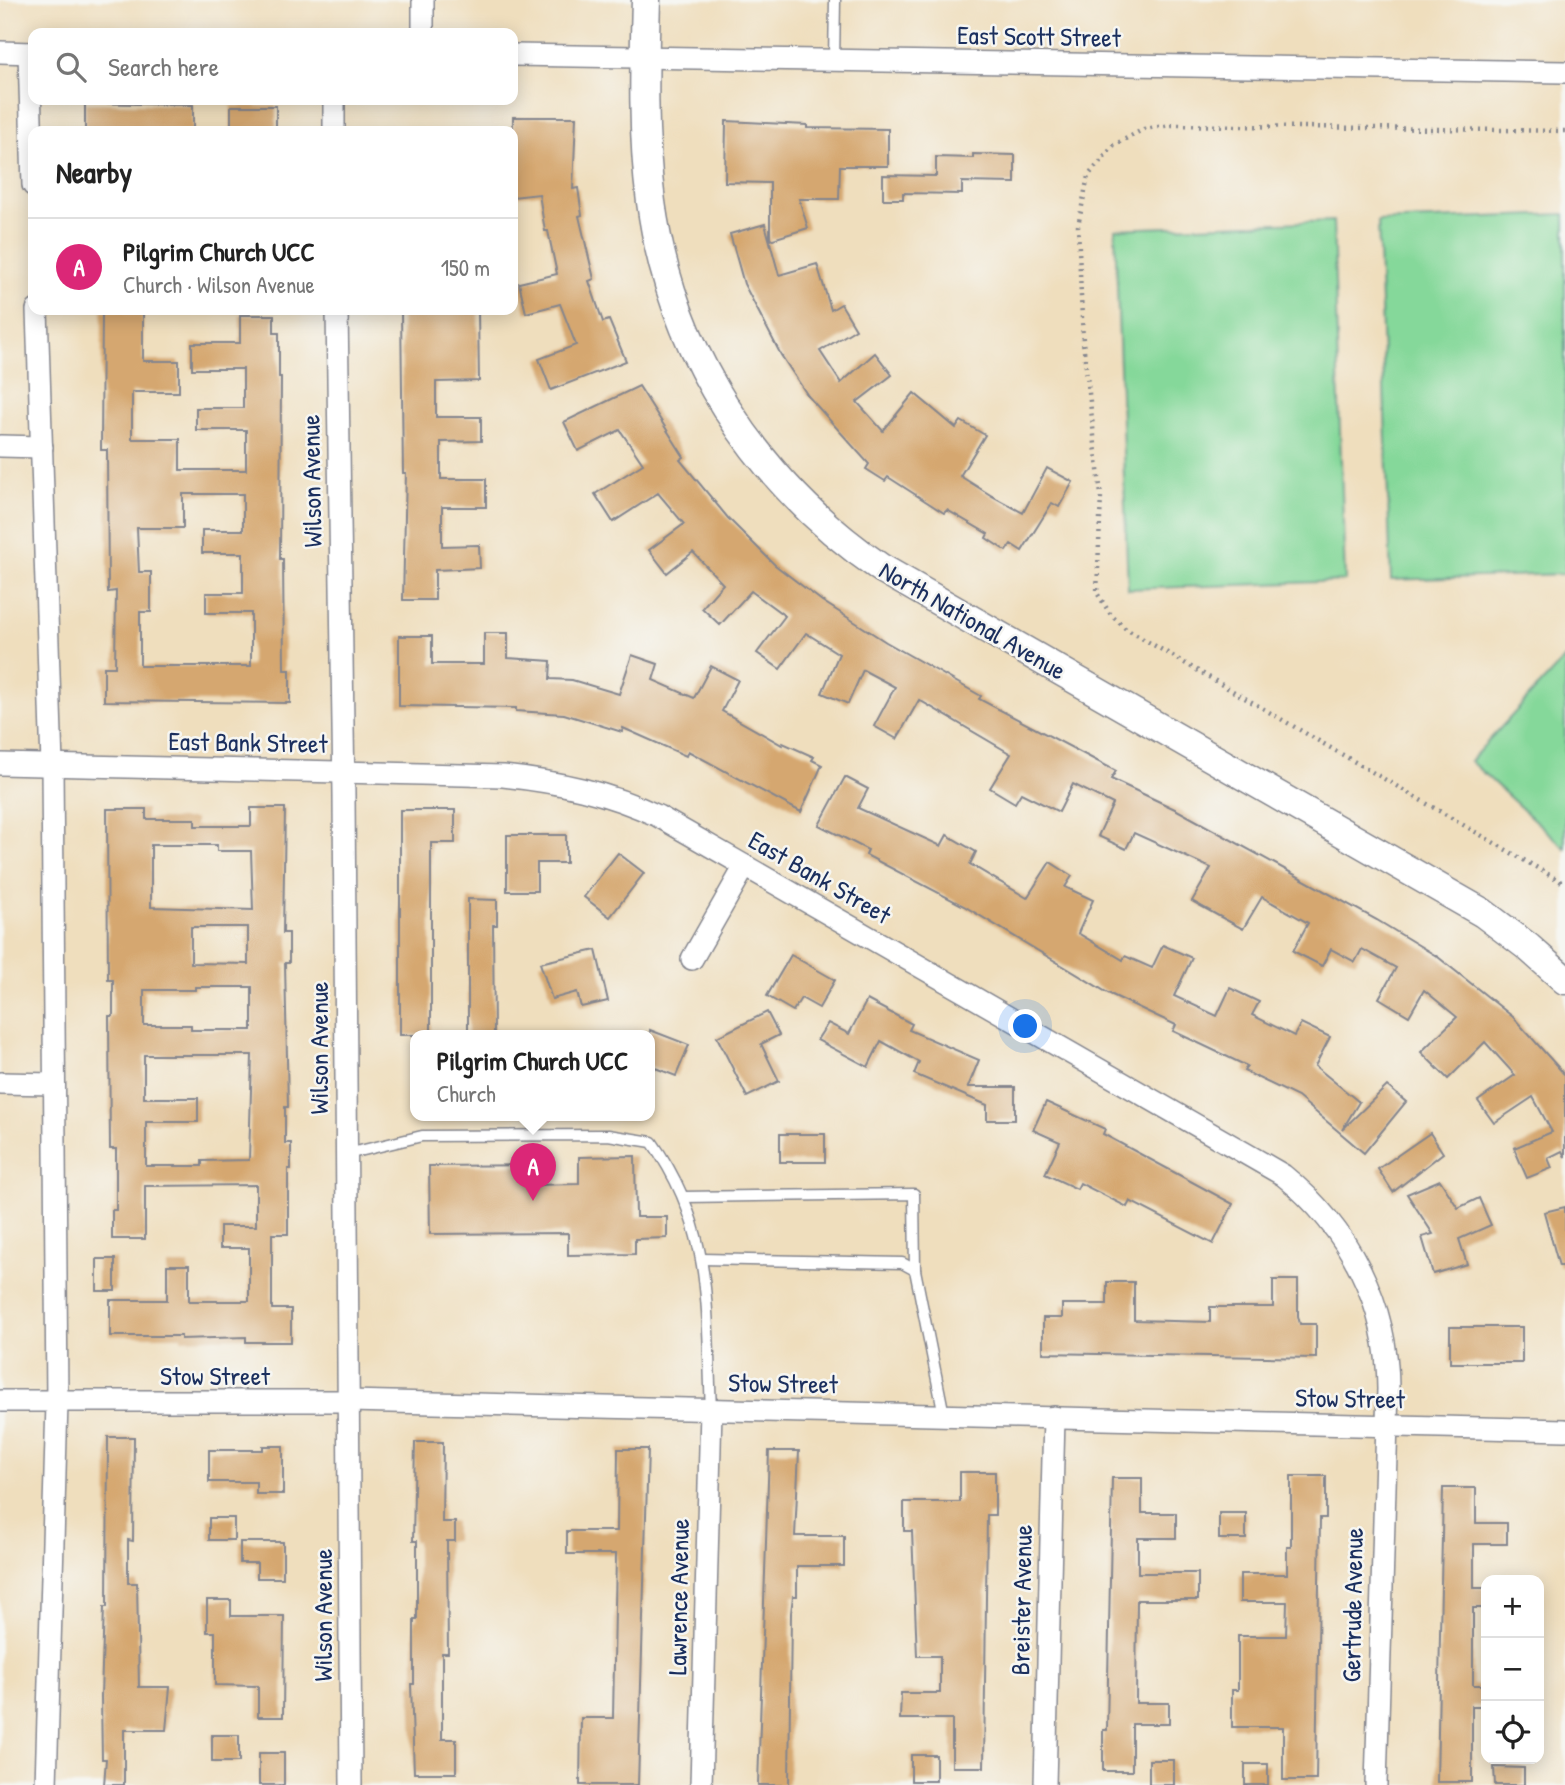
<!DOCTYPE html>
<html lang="en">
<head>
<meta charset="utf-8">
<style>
  body { margin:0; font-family:"Patrick Hand",sans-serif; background:#f2f2f2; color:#222 }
  .controls { position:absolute; right:21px; bottom:21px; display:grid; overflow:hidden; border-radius:14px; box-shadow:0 4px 18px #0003 }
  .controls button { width:63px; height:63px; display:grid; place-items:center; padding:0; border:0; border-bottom:2px solid #e0e0e0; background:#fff; color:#222; font:35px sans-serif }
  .you { position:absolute; left:1026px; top:1027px; width:24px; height:24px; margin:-18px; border:5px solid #fff; border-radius:50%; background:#1a73e8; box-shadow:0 0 0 10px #1a73e833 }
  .badge { display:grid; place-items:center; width:46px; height:46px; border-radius:50%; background:#db2777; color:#fff; font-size:23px; font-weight:700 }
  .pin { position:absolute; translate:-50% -58px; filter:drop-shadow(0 2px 4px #0008) }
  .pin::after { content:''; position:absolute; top:37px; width:24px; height:21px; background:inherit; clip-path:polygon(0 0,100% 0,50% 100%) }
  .popup { position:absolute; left:410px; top:1030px; width:245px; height:91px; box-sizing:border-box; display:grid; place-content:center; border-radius:14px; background:#fff; filter:drop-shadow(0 2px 5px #0005); font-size:23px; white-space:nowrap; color:#767676 }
  .popup b { font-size:26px; color:#222 }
  .popup::after { content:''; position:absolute; left:50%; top:100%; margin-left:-14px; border:14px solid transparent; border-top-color:#fff }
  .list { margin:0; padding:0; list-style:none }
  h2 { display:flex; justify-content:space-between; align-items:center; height:91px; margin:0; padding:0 28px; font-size:30px }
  h2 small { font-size:23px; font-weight:400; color:#767676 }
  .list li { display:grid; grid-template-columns:46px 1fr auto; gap:21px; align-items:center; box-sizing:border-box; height:98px; padding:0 28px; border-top:2px solid #e0e0e0 }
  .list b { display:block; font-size:26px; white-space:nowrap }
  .list p { margin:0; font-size:23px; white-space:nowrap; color:#767676 }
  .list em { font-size:23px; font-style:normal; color:#767676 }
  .icon { flex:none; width:38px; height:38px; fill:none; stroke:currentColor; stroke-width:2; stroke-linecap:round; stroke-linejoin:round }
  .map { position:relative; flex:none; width:1565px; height:1785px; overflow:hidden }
  .search { position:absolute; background:#fff; box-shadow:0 4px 18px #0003; left:28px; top:28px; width:490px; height:77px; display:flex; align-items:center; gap:18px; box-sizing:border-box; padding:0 24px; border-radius:14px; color:#767676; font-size:26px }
  .panel { position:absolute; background:#fff; box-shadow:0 4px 18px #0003; left:28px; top:126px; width:490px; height:189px; border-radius:14px }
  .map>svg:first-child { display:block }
  .green { fill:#85d89a; stroke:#50847c; stroke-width:2 }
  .building { fill:#d5a76f; fill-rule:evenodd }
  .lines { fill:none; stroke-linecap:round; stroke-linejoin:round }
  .service-casing { stroke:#85868e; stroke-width:13 }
  .minor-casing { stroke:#85868e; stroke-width:24 }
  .tertiary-casing { stroke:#85868e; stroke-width:31 }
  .path { stroke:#85868e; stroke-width:4.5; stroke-dasharray:2 5; stroke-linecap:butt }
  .service { stroke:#fff; stroke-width:10 }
  .minor { stroke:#fff; stroke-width:21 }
  .tertiary { stroke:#fff; stroke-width:28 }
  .labels { text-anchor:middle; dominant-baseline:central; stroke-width:5; stroke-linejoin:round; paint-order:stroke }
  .street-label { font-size:26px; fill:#1b2f5e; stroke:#f6f6f2 }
</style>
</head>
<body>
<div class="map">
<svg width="1565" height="1785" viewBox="0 0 1565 1785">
  <rect width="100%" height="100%" fill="#f6f6f2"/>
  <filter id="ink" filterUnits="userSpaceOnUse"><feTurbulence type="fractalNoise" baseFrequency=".0143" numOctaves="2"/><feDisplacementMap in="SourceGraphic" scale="14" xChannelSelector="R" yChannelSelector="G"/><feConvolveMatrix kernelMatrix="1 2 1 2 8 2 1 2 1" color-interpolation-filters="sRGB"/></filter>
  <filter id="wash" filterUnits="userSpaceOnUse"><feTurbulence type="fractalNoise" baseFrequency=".00686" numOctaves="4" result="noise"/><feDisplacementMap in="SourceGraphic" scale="28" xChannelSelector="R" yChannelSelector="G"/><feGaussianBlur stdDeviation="1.57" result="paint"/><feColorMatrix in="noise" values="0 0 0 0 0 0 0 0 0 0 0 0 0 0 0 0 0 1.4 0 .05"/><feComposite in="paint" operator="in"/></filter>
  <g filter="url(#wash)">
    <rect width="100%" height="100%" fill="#efdebd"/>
    <g class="green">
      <path d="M1565,214V574L1391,580L1378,221Z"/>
      <path d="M1333,221L1345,581L1128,589L1115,229Z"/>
      <path d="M1565,658V848L1470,761Z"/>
    </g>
    <g id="blocks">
      <g class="building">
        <path d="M85,103L193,105V131H85Z"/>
        <rect x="231" y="106" width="45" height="25"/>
        <path d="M513,117H576L573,189L578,188L582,215L579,216L594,279L589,281L603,322L609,320L626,361L551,390L539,359L576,345L560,304L526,313L519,283L557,274L548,231H545L539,194L513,197Z"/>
        <path d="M726,121L807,125V128L888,129V166H840L839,199H799L808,228L770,240V183L725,182Z"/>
        <path d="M973,154L1015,155V183L962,182V194L903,193V199H883V175L936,176V157L973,158Z"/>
        <path d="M765,224L779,275L817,264L831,310L841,304L856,329L820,351L841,383L875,353L892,375L857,402L883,431L914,393L956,428L961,421L985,435L960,476L992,496L1023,513L1047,468L1073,482L1059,507L1052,503L1022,551L1011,544L1006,551L986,538L988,534L947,510L944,513L888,477L885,481L866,469L869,464L808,396L781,355L744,284L730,234Z"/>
        <path d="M102,310H143V361H179V392H132V439H180V470H246V430H196V408H243V369H192V343H240V315H274V333H279V377H281L280,559H283L284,670H290V703L104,701V667H115L116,591L108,592L107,450H101ZM183,494H243V530H202V553H243V593H206V613H251V666H140V612H151V572H139L137,528H183Z"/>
        <path d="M401,310H478L479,381L436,382V417H481V441L441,442V479H486V507H442V546L479,545L480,568L435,570V600H403L406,473H403Z"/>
        <path d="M639,386L684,457L680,460L728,518L775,565L822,601L886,642L981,696L979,699L1116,771L1111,779L1177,810L1377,920L1438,957L1513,1017L1565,1075V1157L1562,1151L1548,1158L1552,1168L1527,1178L1514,1148L1552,1132L1533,1097L1494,1123L1478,1101L1515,1075L1485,1042L1448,1079L1421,1052L1457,1017L1424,990L1409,1016L1379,998L1396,968L1362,949L1355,962L1331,949L1322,966L1293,951L1308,923L1262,897L1243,929L1217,915L1192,901L1211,868L1134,833L1126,849L1098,836L1113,804L1073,784L1059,812L1021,793L1015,803L990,788L1011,754L919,700L897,739L874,726L895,687L863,670L848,704L822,693L839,654L806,633L780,669L757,653L785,616L751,591L720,625L702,608L723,584L693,552L667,573L649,550L684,524L658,493L613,522L595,494L643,464L620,430L578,451L564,422Z"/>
        <path d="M484,633H508V658L551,661L550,679L572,680L619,694L632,655L658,664L653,680L694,698L711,666L738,680L722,711L782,745L783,743L814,757L812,760L822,765L801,812L688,751L686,756L623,728L622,732L564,714L516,711V708L399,706V636H432V664H484Z"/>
        <path d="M845,777L868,789L858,808L941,846L947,835L976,852L970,864L1027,898L1050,862L1072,876L1065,887L1093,900L1078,933L1123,960L1125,956L1152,968L1163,945L1192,958L1174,996L1217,1016L1230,988L1259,1002L1252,1015L1294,1036L1301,1023L1330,1037L1315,1066L1359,1102L1342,1130L1387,1086L1406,1102L1364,1153L1298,1097L1244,1071L1247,1066L1173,1031L1176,1025L1108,993L964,906L866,855L868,850L819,825Z"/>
        <path d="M251,808H285L283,933H289V963H285L288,1107H285V1143H291V1169H288V1234H272V1309H291V1342H246V1337L181,1339V1336H110V1300H167V1265H189V1301H249V1248H220V1226H256V1185L145,1186V1239H112V1210H116V1149H110L109,1016H113V980H108L107,809H146V819H195V826H251ZM151,845H217V851H251L253,910L151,907ZM191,927H248V964L191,963ZM195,987H252V1030H191V1025H144V990H195ZM144,1055H252L249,1160L202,1161V1166H146V1122H198V1098H144Z"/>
        <path d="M400,810H455V843H431V1035H400Z"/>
        <path d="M507,835H566V863H537V891H507Z"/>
        <path d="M618,853L644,873L610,917L584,897Z"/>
        <path d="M468,899L497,900V925H493L494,1035H468Z"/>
        <path d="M596,950L608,1001L581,1007L577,992L552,999L540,963Z"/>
        <path d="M791,955L835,980L819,1008L801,998L793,1011L767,996Z"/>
        <path d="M867,1000L912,1024L909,1030L979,1060L968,1087H1015V1120H987V1105L914,1074L919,1062L881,1041L868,1067L817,1040L828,1023L849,1034Z"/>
        <path d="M767,1012L779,1035L761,1044L779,1081L747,1097L717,1037Z"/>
        <path d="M650,1030L689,1045L676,1076L650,1066Z"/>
        <path d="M1046,1102L1105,1129L1103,1134L1233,1204L1213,1244L1130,1201L1127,1207L1080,1183L1077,1189L1045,1174L1060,1142L1033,1130Z"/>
        <path d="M1430,1133L1443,1153L1393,1192L1378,1169Z"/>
        <rect x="780" y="1134" width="45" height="28"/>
        <path d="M635,1156L636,1217H667V1238L635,1239V1254L568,1255V1233L430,1234L429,1166L535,1165V1185L579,1184V1157Z"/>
        <path d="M1440,1180L1458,1208L1479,1198L1491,1225L1459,1239L1467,1264L1433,1274L1422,1237L1433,1234L1407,1194Z"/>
        <path d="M1565,1207V1266H1559L1544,1212Z"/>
        <rect x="97" y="1259" width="18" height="32"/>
        <path d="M1273,1280H1298V1316L1300,1324H1316V1358L1043,1353V1318H1062V1304H1107V1282H1134V1320L1210,1322V1307H1273Z"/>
        <rect x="1450" y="1327" width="72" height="36"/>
        <path d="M108,1437H134L133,1541L128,1540V1583H137L139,1687H170L166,1730H124V1785H104L106,1759H102L101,1696L104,1607H107Z"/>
        <path d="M415,1442H443L442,1522H455V1541H447L448,1653H442V1739H456V1773H414L411,1684H414V1619H417V1541H413Z"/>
        <path d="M263,1446H283V1494H256V1482H209V1450H263Z"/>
        <path d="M618,1449H648L638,1785H580L581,1718H613L616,1554H567V1531H617Z"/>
        <path d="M769,1451H799L795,1536H844V1566H797V1596H793L791,1613L789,1785H758Z"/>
        <path d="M960,1472H995V1515H987L984,1767H952V1719H900L901,1693H940V1656H917L912,1531H904V1502H960Z"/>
        <path d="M1291,1476H1326V1518H1320L1316,1780H1283V1727H1232V1690H1238V1636H1286L1287,1602H1240V1574H1287V1547H1291Z"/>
        <path d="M1112,1478H1142V1513H1176V1538H1138V1573H1198V1600H1137L1136,1703H1169V1724H1132V1771H1103V1730H1107Z"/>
        <path d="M1443,1488H1476V1523H1507V1544H1474V1588H1486V1608H1473V1685H1486V1706H1472V1782H1437Z"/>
        <rect x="1219" y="1513" width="27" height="26"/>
        <rect x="209" y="1518" width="25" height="22"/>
        <path d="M240,1542H283V1578H257V1563H240Z"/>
        <path d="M207,1600H231V1616H284L283,1717H258V1686L215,1685V1632H207Z"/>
        <rect x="212" y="1735" width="27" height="27"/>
        <rect x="259" y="1753" width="25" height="32"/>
        <rect x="911" y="1755" width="25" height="26"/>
        <rect x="1149" y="1760" width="25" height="25"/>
        <rect x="1245" y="1764" width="23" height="21"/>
        <path d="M1494,1767L1524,1768V1785H1495Z"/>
      </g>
    </g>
  </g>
  <g filter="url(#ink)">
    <use href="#blocks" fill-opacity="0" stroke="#85868e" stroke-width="2"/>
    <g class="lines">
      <defs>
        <g id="service">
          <path d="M834,61L835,0"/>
          <path d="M347,1154L422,1136L608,1135L652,1142C714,1230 706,1308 711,1410"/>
          <path d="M684,1197L914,1194L915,1270"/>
          <path d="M702,1259L902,1263L915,1270L944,1415"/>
        </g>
        <g id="minor">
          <path d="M423,33V0"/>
          <path d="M0,52L33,53"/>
          <path d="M29,53L33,185"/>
          <path d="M513,55L1565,72"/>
          <path d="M334,100V131"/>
          <path d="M37,310L52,765L57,1403L46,1785"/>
          <path d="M337,310L344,795L351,1785"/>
          <path d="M0,446L42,447"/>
          <path d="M0,764L503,776C559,782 607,792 658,816L1283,1175C1349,1228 1388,1304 1388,1389L1376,1785"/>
          <path d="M692,959L745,866"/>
          <path d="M0,1083L54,1084"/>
          <path d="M0,1401H348L1565,1430"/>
          <path d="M701,1785L711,1410"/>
          <path d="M1045,1785L1054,1417"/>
        </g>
        <path id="tertiary" d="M646,0C644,67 642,135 651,202C671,352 757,483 881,568L1483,913L1528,947L1565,980"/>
      </defs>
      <use href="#service" class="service-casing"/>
      <use href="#minor" class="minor-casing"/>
      <use href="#tertiary" class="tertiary-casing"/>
      <path class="path" d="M1565,131L1172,125L1144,129L1114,145L1088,176L1078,226L1083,342L1101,495L1097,593L1111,615L1126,629L1565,884"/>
      <use href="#service" class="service"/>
      <use href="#minor" class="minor"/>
      <use href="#tertiary" class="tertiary"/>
    </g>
  </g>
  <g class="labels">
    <g class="street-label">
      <text transform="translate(1039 36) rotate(1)">East Scott Street</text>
      <text transform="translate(311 481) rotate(-91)">Wilson Avenue</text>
      <text transform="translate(973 620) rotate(30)">North National Avenue</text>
      <text transform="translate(248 742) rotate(1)">East Bank Street</text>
      <text transform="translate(820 877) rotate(30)">East Bank Street</text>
      <text transform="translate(318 1048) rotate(-90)">Wilson Avenue</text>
      <text x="215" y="1375">Stow Street</text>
      <text transform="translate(783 1383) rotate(1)">Stow Street</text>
      <text transform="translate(1350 1398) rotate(1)">Stow Street</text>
      <text transform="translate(678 1597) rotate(-89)">Lawrence Avenue</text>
      <text transform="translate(1021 1600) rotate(-89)">Breister Avenue</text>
      <text transform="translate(1352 1605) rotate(-89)">Gertrude Avenue</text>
      <text transform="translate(322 1615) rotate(-90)">Wilson Avenue</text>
    </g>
  </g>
</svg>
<div class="controls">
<button>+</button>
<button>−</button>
<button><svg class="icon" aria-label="locate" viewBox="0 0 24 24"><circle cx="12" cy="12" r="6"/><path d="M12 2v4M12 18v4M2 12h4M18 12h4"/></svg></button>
</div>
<div class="you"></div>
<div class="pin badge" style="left:533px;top:1201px">A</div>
<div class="popup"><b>Pilgrim Church UCC</b>Church</div>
<div class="search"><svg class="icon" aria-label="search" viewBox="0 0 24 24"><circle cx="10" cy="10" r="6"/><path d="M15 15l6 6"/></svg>Search here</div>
<section class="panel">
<h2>Nearby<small></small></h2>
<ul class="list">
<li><span class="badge">A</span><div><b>Pilgrim Church UCC</b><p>Church · Wilson Avenue</p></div><em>150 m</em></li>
</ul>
</section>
</div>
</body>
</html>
